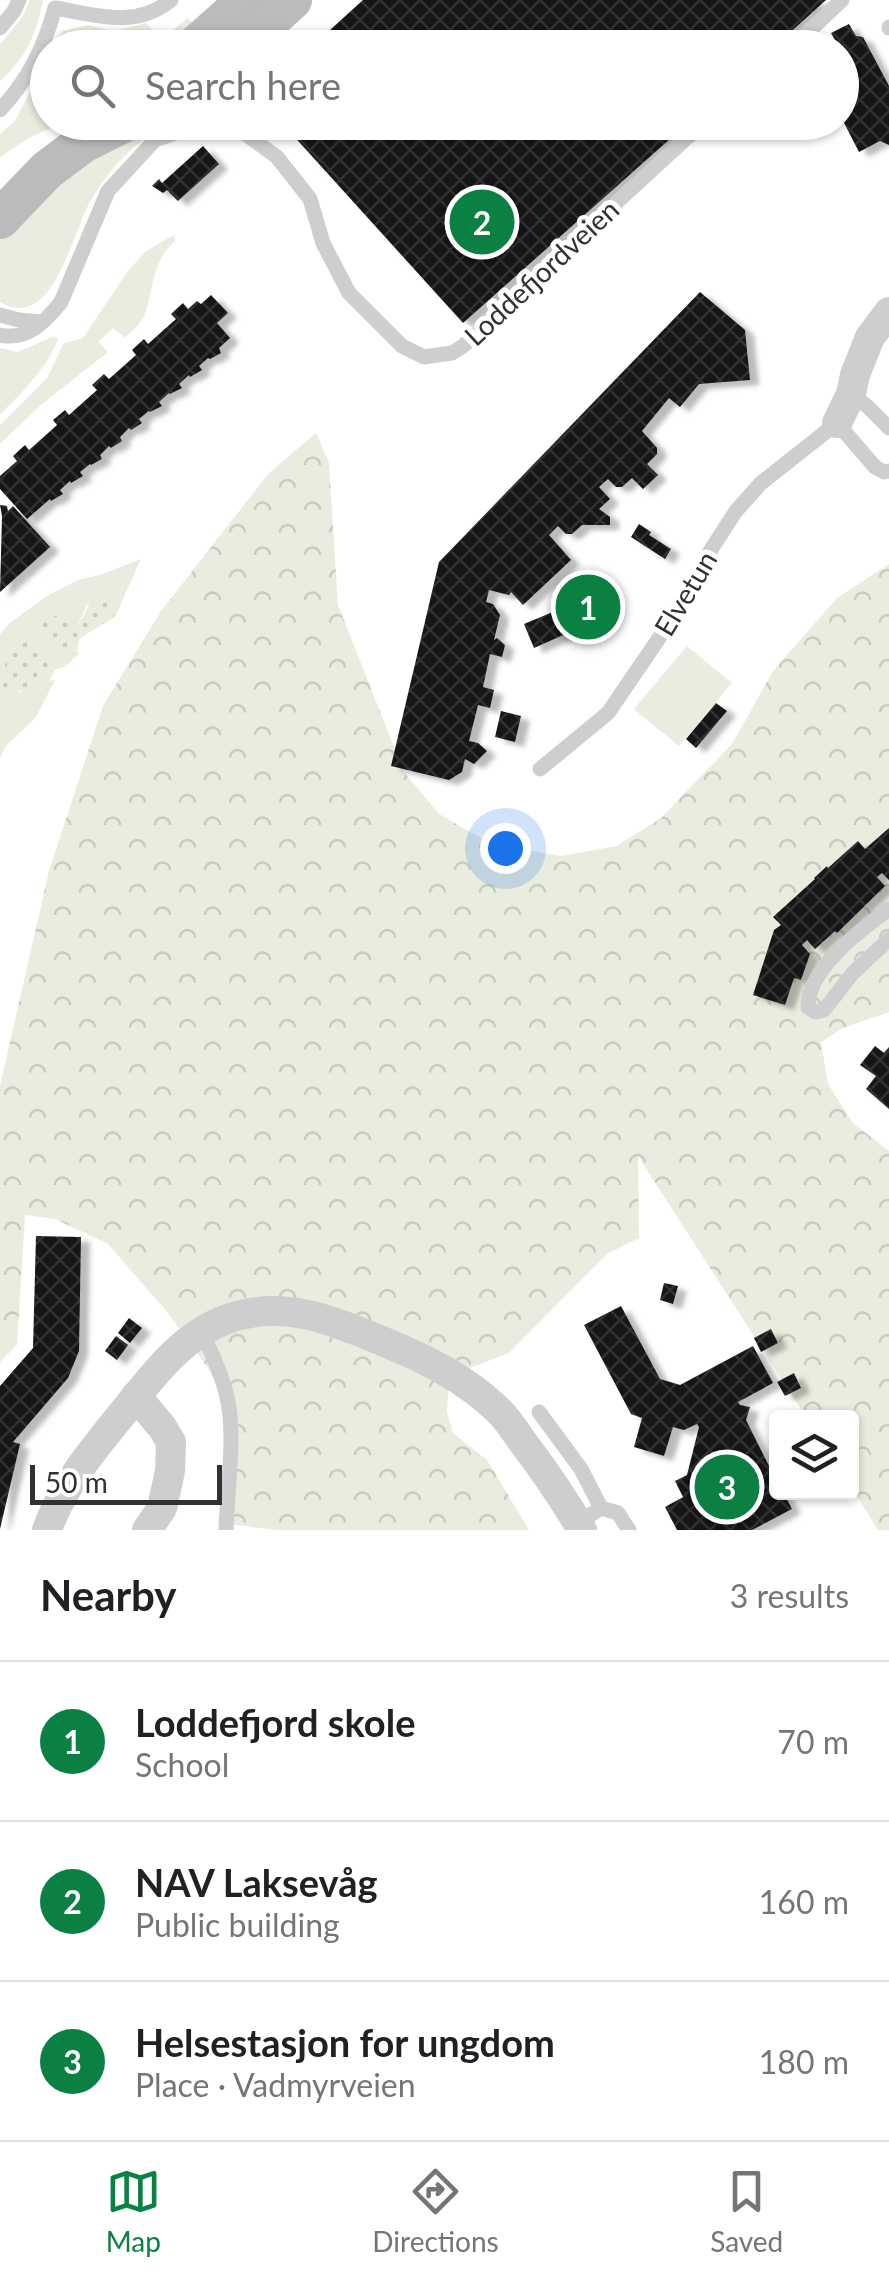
<!DOCTYPE html>
<html lang="en">
<head>
<meta charset="utf-8">
<style>
  body { margin:0; font-family:Lato,sans-serif; background:#f6f6f6; color:#202124 }
  .controls { position:absolute; right:30px; bottom:30px; display:grid; overflow:hidden; border-radius:10px; box-shadow:0 2px 8px #0004 }
  .controls button { width:90px; height:90px; display:grid; place-items:center; padding:0; border:0; border-bottom:2px solid #e0e0e0; background:#fff; color:#202124; font:50px sans-serif }
  .scale { position:absolute; left:30px; bottom:25px; width:192px; box-sizing:border-box; padding-left:10px; border:5px solid #313131; border-top:0; font-size:28px; line-height:35px; white-space:nowrap; color:#313131; -webkit-text-stroke:8px #fff; paint-order:stroke }
  .you { position:absolute; left:505px; top:848px; width:35px; height:35px; margin:-25px; border:8px solid #fff; border-radius:50%; background:#1a73e8; box-shadow:0 0 0 15px #1a73e833 }
  .badge { display:grid; place-items:center; width:65px; height:65px; border-radius:50%; background:#0b8043; color:#fff; font-size:32px; font-weight:700 }
  .pin { position:absolute; translate:-50% -50%; border:5px solid #fff; box-shadow:0 2px 10px #0006 }
  .list { margin:0; padding:0; list-style:none }
  h2 { display:flex; justify-content:space-between; align-items:center; height:130px; margin:0; padding:0 40px; font-size:42px }
  h2 small { font-size:32px; font-weight:400; color:#757577 }
  .list li { display:grid; grid-template-columns:65px 1fr auto; gap:30px; align-items:center; box-sizing:border-box; height:160px; padding:0 40px; border-top:2px solid #e0e0e0 }
  .list b { display:block; font-size:38px; white-space:nowrap }
  .list p { margin:0; font-size:32px; white-space:nowrap; color:#757577 }
  .list em { font-size:32px; font-style:normal; color:#757577 }
  .icon { flex:none; width:55px; height:55px; fill:none; stroke:currentColor; stroke-width:2; stroke-linecap:round; stroke-linejoin:round }
  .map { position:relative; flex:none; width:889px; height:1530px; overflow:hidden }
  .search { position:absolute; background:#fff; box-shadow:0 2px 8px #0004; left:30px; right:30px; top:30px; height:110px; display:flex; align-items:center; gap:25px; box-sizing:border-box; padding:0 35px; border-radius:55px; color:#757577; font-size:38px }
  .sheet { height:610px; background:#fff }
  nav { display:flex; justify-content:space-around; align-items:center; box-sizing:border-box; height:140px; border-top:2px solid #e0e0e0; background:#fff; font-size:28px; color:#757577 }
  nav a { display:grid; justify-items:center; gap:5px }
  nav .on { color:#0b8043 }
  .map>svg:first-child { display:block }
  .grass { fill:#e9eddf }
  .forest { fill:url(#forest-crowns) }
  .park { fill:url(#park-dots) }
  .building { fill:url(#building-cross-hatch); filter:url(#shadow) }
  .lines { fill:none; stroke-linecap:round; stroke-linejoin:round }
  .service { stroke:#cecece; stroke-width:15 }
  .minor { stroke:#cecece; stroke-width:30 }
  .secondary { stroke:#bbb; stroke-width:40 }
  .labels { text-anchor:middle; dominant-baseline:central; stroke-width:10; stroke-linejoin:round; paint-order:stroke }
  .street-label { font-size:28px; fill:#313131; stroke:#fff }
</style>
</head>
<body>
<div class="map">
<svg width="889" height="1530" viewBox="0 0 889 1530">
  <defs>
    <pattern id="forest-crowns" width="20" height="18" patternUnits="userSpaceOnUse" patternTransform="scale(2.5)"><rect width="20" height="18" fill="#e9eddf"/><path d="M2 6a3 3 0 1 1 6 0M12 15a3 3 0 1 1 6 0" fill="none" stroke="#c8ccc0"/></pattern>
    <pattern id="park-dots" width="8" height="8" patternUnits="userSpaceOnUse" patternTransform="scale(2.5)"><rect width="8" height="8" fill="#e9eddf"/><path d="M2 2h.1M6 6h.1" fill="none" stroke="#c8ccc0" stroke-width="1.8" stroke-linecap="round"/></pattern>
    <pattern id="building-cross-hatch" width="8" height="8" patternUnits="userSpaceOnUse" patternTransform="scale(2.5)"><rect width="8" height="8" fill="#181818"/><path d="M0 0l8 8M0 8l8-8" fill="none" stroke="#313131"/></pattern>
    <filter id="shadow"><feDropShadow dx="9" dy="5" stdDeviation="2.5" flood-color="#0004"/></filter>
  </defs>
  <rect width="100%" height="100%" fill="#fff"/>
  <g class="grass">
    <path d="M30,0H43C37,33 26,58 0,81V44L21,19Z"/>
    <path d="M188,18L197,28L180,47L53,48L62,31L88,25L114,31L146,23L161,40Z"/>
    <path d="M47,59L48,122L61,123L29,138L0,157V134L15,121Z"/>
    <path d="M140,123H166C136,141 108,170 91,200C73,230 53,334 0,302V237L13,218Z"/>
    <path d="M174,235L175,241C152,261 154,287 145,314C142,323 132,331 125,338L113,328L98,342L108,352L42,404L0,444V425L47,378L64,343L83,338L128,271L146,251Z"/>
    <path d="M54,336L58,339C47,368 22,393 0,414V348L18,352Z"/>
    <path d="M141,559L115,617L105,600L86,605C80,629 69,627 48,636C60,651 54,653 77,650L79,654L64,667L55,670L40,657L18,693L40,682L55,680L36,717L6,746L0,758V634L11,622L47,596L78,580L103,574Z"/>
    <path d="M687,646L732,683L679,746L634,709Z"/>
  </g>
  <path class="forest" d="M316,433L329,463L338,605L404,772L439,814L491,844L561,856L616,846L660,819L732,744L773,671L837,598L889,564V1012L843,1028L821,1042L828,1084L853,1123L889,1151V1530H878L852,1488V1418L806,1417L638,1156L639,1238L607,1254L509,1353L449,1376L447,1412L453,1433L487,1460L529,1530H277L219,1523L227,1429L218,1386L208,1368L168,1313L108,1244L55,1219L25,1215L17,1345L0,1362V1086L49,871L103,706L161,611L269,473Z"/>
  <g class="park">
    <path d="M94,598L105,600L115,617L80,638L77,650C56,652 62,655 50,639C48,635 44,633 41,630V622C55,615 67,610 78,623C86,616 86,606 94,598Z"/>
    <path d="M29,633L40,642V657L55,670L49,681C32,683 18,700 3,686L6,659L19,636Z"/>
  </g>
  <g class="building">
    <path d="M363,0H826L773,48H310Z"/>
    <path d="M849,24L856,36L863,37L889,86V145L880,141L859,152L842,119V48H821L835,40L831,33Z"/>
    <path d="M281,122H689L463,323Z"/>
    <path d="M203,146L219,164L178,201L167,190L163,193L152,186L159,179L162,183Z"/>
    <path d="M700,292L745,330L750,380L699,384L680,407L669,398L642,431L657,448V454L647,464L658,475L643,489L632,478L622,487H616L608,479L599,487L610,499L599,509L610,517V525H582L572,534H566L558,526L549,535L571,560L523,605L511,592L509,595L489,590L486,602L493,604L500,615L494,640L497,638L505,645L502,657L490,654L483,687L494,690L490,708L478,705L469,741L478,743L487,751L474,764L465,759L462,772L449,780L391,766L439,562Z"/>
    <path d="M211,295L228,313L217,323L230,338L219,348L221,353L210,359L208,358L199,366L202,370L190,377L189,375L179,384L182,388L170,394L169,393L159,402L162,406L150,412L149,411L139,419L142,423L131,430L129,428L120,437L122,441L111,448L109,446L100,455L102,459L91,465L90,464L80,472L83,476L71,483L70,481L60,490L63,494L51,501L50,499L27,519L0,489V476L17,461L13,456L25,445L29,450L57,425L53,420L65,410L69,415L97,390L92,385L104,374L109,379L136,355L132,350L144,339L148,344L176,319L171,314L183,303L188,309L197,301L201,304Z"/>
    <path d="M0,505L7,506L8,511L13,506L50,547L0,592L2,516Z"/>
    <path d="M639,524L651,532L649,535L671,549L665,559L631,537Z"/>
    <path d="M560,609L570,632L534,648L524,624Z"/>
    <path d="M716,703L727,711L696,748L686,739Z"/>
    <path d="M501,711L521,716L515,742L495,737Z"/>
    <path d="M889,828V880L882,873L877,877L885,886L837,933L835,931L815,949L807,940L802,945L810,954L801,980L794,978L785,1005L753,995L774,930L781,925L773,917L815,879L814,878L827,866L828,868L858,841L865,849Z"/>
    <path d="M875,1046L884,1053L889,1047V1109L866,1089L876,1076L860,1065Z"/>
    <path d="M36,1236L81,1237L79,1351L68,1378L13,1442L20,1444L0,1529V1386L33,1348Z"/>
    <path d="M664,1283L678,1286L673,1304L660,1300Z"/>
    <path d="M621,1306L660,1379L680,1385L753,1346L773,1383L738,1402L740,1405L750,1407L746,1420L776,1480V1492H783L792,1509L752,1530H677L665,1507L683,1497L675,1481L687,1475L699,1427L697,1424L684,1430L673,1427L664,1456L634,1447L642,1418L631,1414L584,1325Z"/>
    <path d="M129,1318L142,1328L130,1343L118,1333Z"/>
    <path d="M771,1329L778,1343L761,1352L754,1338Z"/>
    <path d="M116,1336L128,1345L117,1360L105,1351Z"/>
    <path d="M794,1373L801,1388L785,1396L777,1382Z"/>
  </g>
  <g class="lines">
    <g class="service">
      <path d="M0,28L14,11L19,0"/>
      <path d="M889,28V27"/>
      <path d="M791,48L842,0"/>
      <path d="M0,110C28,80 44,48 55,8C96,15 136,29 171,0"/>
      <path d="M229,122L277,157L310,199L323,243L349,293L402,346L424,357L452,353L463,346L514,303L608,214L618,201L704,122"/>
      <path d="M0,315L19,320L41,322"/>
      <path d="M0,335C27,341 45,322 61,302L108,191L155,140L208,122"/>
      <path d="M851,394L867,406L889,428"/>
      <path d="M540,769L608,713L668,625L712,548L736,511L761,483L837,423L875,467L884,472L889,471"/>
      <path d="M889,909C861,930 808,968 808,1007L815,1012L824,1010L852,974L889,939"/>
      <path d="M202,1332C212,1353 222,1375 227,1397C236,1435 227,1490 226,1530"/>
      <path d="M539,1412L581,1469L601,1508"/>
      <path d="M578,1523L601,1508L618,1513L629,1530"/>
    </g>
    <g class="minor">
      <path d="M837,423L851,394L855,375L870,337L889,312"/>
      <path d="M136,1396L162,1427L171,1442L170,1471L162,1508L147,1530"/>
      <path d="M47,1530C63,1484 96,1446 126,1409C155,1373 182,1336 227,1319C281,1299 333,1320 382,1341C426,1359 465,1378 499,1411C508,1420 515,1431 522,1441C544,1470 564,1499 582,1530"/>
    </g>
    <g class="secondary">
      <path d="M193,48L247,0"/>
      <path d="M239,48L292,0"/>
      <path d="M0,219L47,170L83,143L125,122"/>
    </g>
  </g>
  <g class="labels">
    <g class="street-label">
      <text transform="translate(541 272) rotate(-43)">Loddefjordveien</text>
      <text transform="translate(685 593) rotate(-59)">Elvetun</text>
    </g>
  </g>
</svg>
<div class="controls">
<button><svg class="icon" aria-label="layers" viewBox="0 0 24 24"><path d="M12 4l9 5-9 5-9-5zM3 14l9 5 9-5"/></svg></button>
</div>
<div class="scale">50 m</div>
<div class="you"></div>
<div class="pin badge" style="left:588px;top:607px">1</div>
<div class="pin badge" style="left:482px;top:222px">2</div>
<div class="pin badge" style="left:727px;top:1487px">3</div>
<div class="search"><svg class="icon" aria-label="search" viewBox="0 0 24 24"><circle cx="10" cy="10" r="6"/><path d="M15 15l6 6"/></svg>Search here</div>
</div>
<section class="sheet">
<h2>Nearby<small>3 results</small></h2>
<ul class="list">
<li><span class="badge">1</span><div><b>Loddefjord skole</b><p>School</p></div><em>70 m</em></li>
<li><span class="badge">2</span><div><b>NAV Laksevåg</b><p>Public building</p></div><em>160 m</em></li>
<li><span class="badge">3</span><div><b>Helsestasjon for ungdom</b><p>Place · Vadmyrveien</p></div><em>180 m</em></li>
</ul>
</section>
<nav>
<a class="on"><svg class="icon" aria-label="map" viewBox="0 0 24 24"><path d="M3 6l6-2 6 2 6-2v14l-6 2-6-2-6 2zM9 4v14M15 6v14"/></svg>Map</a>
<a><svg class="icon" aria-label="directions" viewBox="0 0 24 24"><path d="M12 3l9 9-9 9-9-9zM9 14v-3h6M13 9l2 2-2 2"/></svg>Directions</a>
<a><svg class="icon" aria-label="saved" viewBox="0 0 24 24"><path d="M7 4h10v16l-5-4-5 4z"/></svg>Saved</a>
</nav>
</body>
</html>
